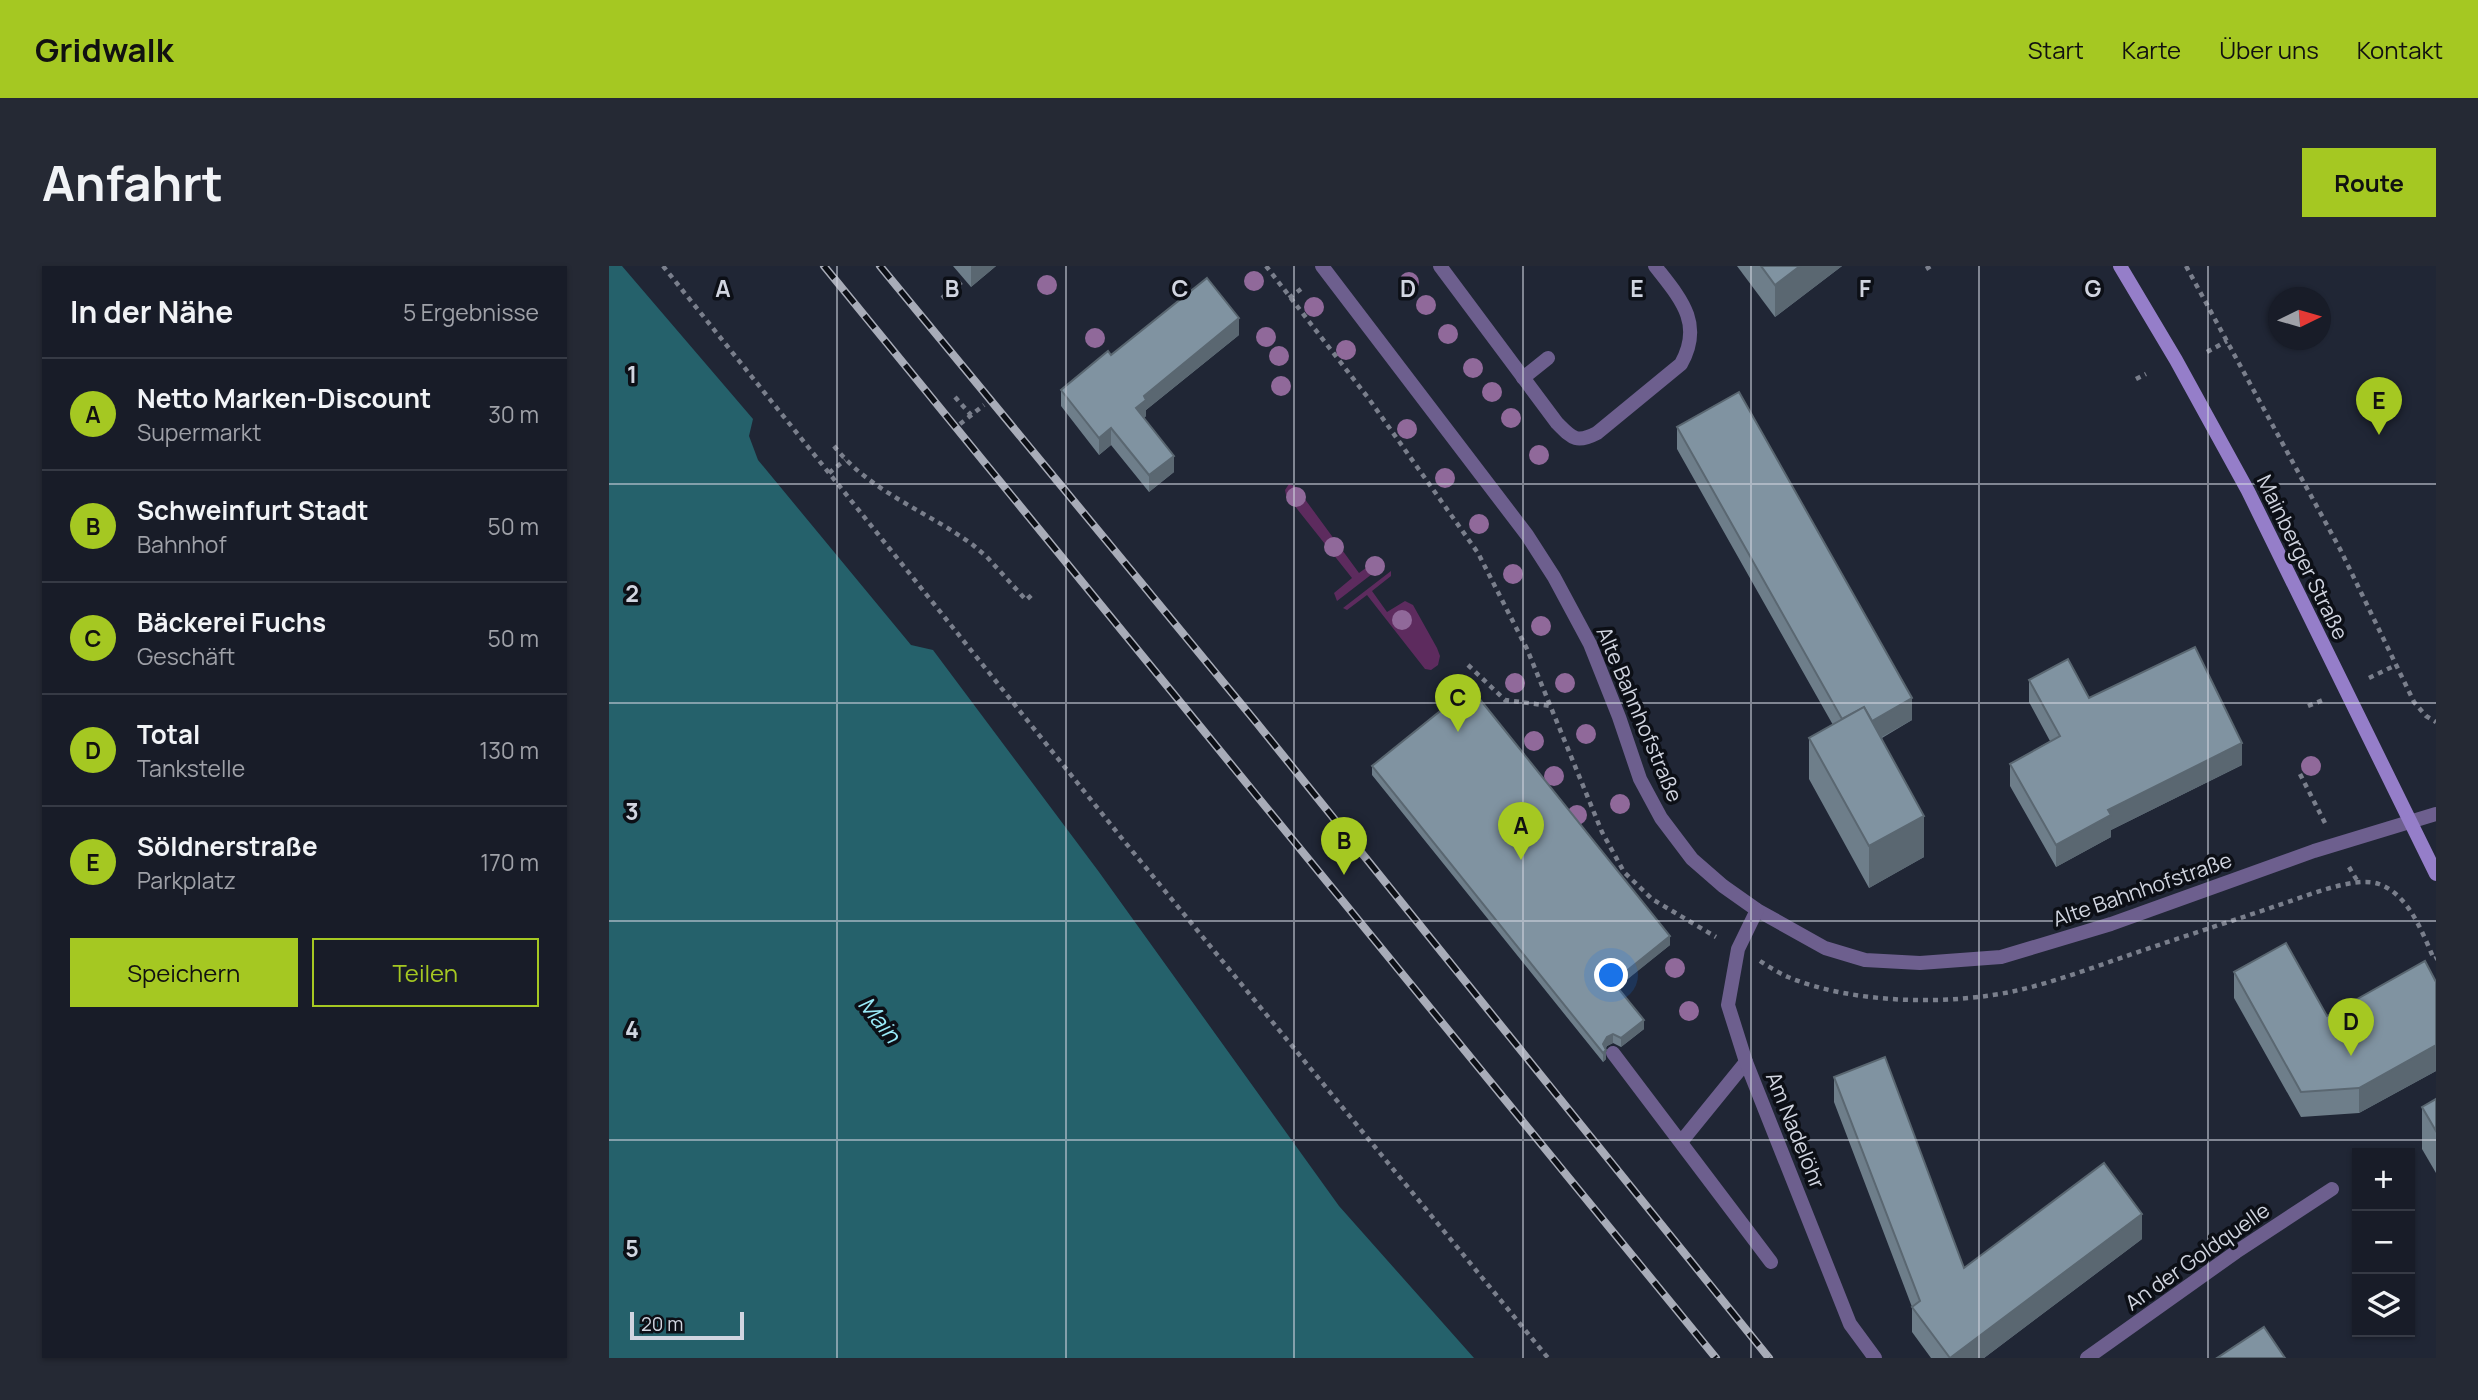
<!DOCTYPE html>
<html lang="de">
<head>
<meta charset="utf-8">
<style>
  body { margin:0; font-family:Manrope,sans-serif; background:#252934; color:#f1f3f6 }
  .controls { position:absolute; right:21px; bottom:21px; display:grid; overflow:hidden; border-radius:0px; box-shadow:0 2px 5px #0004 }
  .controls button { width:63px; height:63px; display:grid; place-items:center; padding:0; border:0; border-bottom:2px solid #363a45; background:#181c28; color:#f1f3f6; font:35px sans-serif }
  .compass { position:absolute; left:1659px; top:21px; width:63px; height:63px; border-radius:50%; background:#181c28; box-shadow:0 2px 5px #0004; rotate:85deg }
  .scale { position:absolute; left:21px; bottom:18px; width:114px; box-sizing:border-box; padding-left:7px; border:4px solid #d1d5e0; border-top:0; font-size:19px; line-height:24px; white-space:nowrap; color:#d1d5e0; -webkit-text-stroke:5px #0c0f16; paint-order:stroke }
  .you { position:absolute; left:1003px; top:710px; width:24px; height:24px; margin:-18px; border:5px solid #fff; border-radius:50%; background:#1a73e8; box-shadow:0 0 0 10px #1a73e833 }
  .badge { display:grid; place-items:center; width:46px; height:46px; border-radius:50%; background:#a5c822; color:#111; font-size:23px; font-weight:700 }
  .pin { position:absolute; translate:-50% -58px; filter:drop-shadow(0 2px 4px #0008) }
  .pin::after { content:''; position:absolute; top:37px; width:24px; height:21px; background:inherit; clip-path:polygon(0 0,100% 0,50% 100%) }
  .list { margin:0; padding:0; list-style:none }
  h2 { display:flex; justify-content:space-between; align-items:center; height:91px; margin:0; padding:0 28px; font-size:30px }
  h2 small { font-size:23px; font-weight:400; color:#9fa1a8 }
  .list li { display:grid; grid-template-columns:46px 1fr auto; gap:21px; align-items:center; box-sizing:border-box; height:112px; padding:0 28px; border-top:2px solid #363a45 }
  .list b { display:block; font-size:26px; white-space:nowrap }
  .list p { margin:0; font-size:23px; white-space:nowrap; color:#9fa1a8 }
  .list em { font-size:23px; font-style:normal; color:#9fa1a8 }
  .actions { display:flex; gap:14px; padding:21px 28px }
  .actions a { flex:1; padding:16px 0; border:2px solid #a5c822; border-radius:0px; text-align:center; font-size:24px; color:#a5c822 }
  .actions .main { background:#a5c822; color:#111 }
  .icon { flex:none; width:38px; height:38px; fill:none; stroke:currentColor; stroke-width:2; stroke-linecap:round; stroke-linejoin:round }
  .map { position:relative; flex:none; width:1827px; height:1092px; overflow:hidden; border-radius:0px }
  header { display:flex; align-items:center; gap:42px; box-sizing:border-box; height:98px; padding:0 35px; background:#a5c822; color:#111 }
  header strong { font-size:33px }
  nav { display:flex; gap:38px; margin-inline-start:auto; font-size:24px }
  .intro { display:flex; align-items:center; justify-content:space-between; box-sizing:border-box; height:168px; padding:0 42px }
  h1 { margin:0; font-size:49px }
  .button { padding:18px 32px; border-radius:0px; background:#a5c822; color:#111; font-size:24px; font-weight:700 }
  main { display:flex; gap:42px; padding:0 42px }
  aside { flex:1; background:#181c28; border-radius:0px; box-shadow:0 2px 5px #0004 }
  .map>svg:first-child { display:block }
  .green { fill:#5d2b5e }
  .water { fill:#25616b }
  .lines { fill:none; stroke-linecap:round; stroke-linejoin:round }
  .path { stroke:#7a7f8c; stroke-width:4.5; stroke-dasharray:5 5; stroke-linecap:butt }
  .lane { stroke:#6d5f8e; stroke-width:14 }
  .street { stroke:#6d5f8e; stroke-width:14 }
  .secondary { stroke:#957ec9; stroke-width:14 }
  .rail-casing { stroke:#a8acb8; stroke-width:8 }
  .rail { stroke:#0c0f16; stroke-width:5; stroke-dasharray:16; stroke-linecap:butt }
  .tree { fill:#90699a }
  .wall { fill:#6e7e8a }
  .shaded-wall { fill:#5a6771 }
  .building { fill:#8093a1; stroke:#5a6771; stroke-width:2 }
  .grid { fill:none; stroke:#d1d5e0; stroke-width:2; stroke-opacity:0.55 }
  .labels { text-anchor:middle; dominant-baseline:central; stroke-width:7; stroke-linejoin:round; paint-order:stroke }
  .street-label { font-size:21px; fill:#d1d5e0; stroke:#0c0f16 }
  .water-label { font-size:23px; font-style:italic; fill:#9aebf9; stroke:#0c0f16 }
  .grid-label { font-size:23px; text-anchor:middle; font-weight:bold; fill:#d1d5e0; stroke:#0c0f16; stroke-width:7; stroke-linejoin:round; paint-order:stroke }
</style>
</head>
<body>
<header>
<strong>Gridwalk</strong>
<nav><a>Start</a><a>Karte</a><a>Über uns</a><a>Kontakt</a></nav>
</header>
<div class="intro"><h1>Anfahrt</h1><a class="button">Route</a></div>
<main>
<aside>
<h2>In der Nähe<small>5 Ergebnisse</small></h2>
<ul class="list">
<li><span class="badge">A</span><div><b>Netto Marken-Discount</b><p>Supermarkt</p></div><em>30 m</em></li>
<li><span class="badge">B</span><div><b>Schweinfurt Stadt</b><p>Bahnhof</p></div><em>50 m</em></li>
<li><span class="badge">C</span><div><b>Bäckerei Fuchs</b><p>Geschäft</p></div><em>50 m</em></li>
<li><span class="badge">D</span><div><b>Total</b><p>Tankstelle</p></div><em>130 m</em></li>
<li><span class="badge">E</span><div><b>Söldnerstraße</b><p>Parkplatz</p></div><em>170 m</em></li>
</ul>
<div class="actions"><a class="main">Speichern</a><a>Teilen</a></div>
</aside>
<div class="map">
<svg width="1827" height="1092" viewBox="0 0 1827 1092">
  <rect width="100%" height="100%" fill="#202635"/>
  <g class="green">
    <path d="M680,218L687,221L750,307L768,294H773L776,298L728,335L725,327L743,312L677,229L676,224Z"/>
    <path d="M782,305V310L763,325L778,346L796,335L804,339L828,382L831,390L829,399L822,404L816,403L758,329L738,344L734,342Z"/>
  </g>
  <path class="water" d="M0,0H13L144,153L140,170L149,194L302,379L324,384L490,606L730,940L865,1092H0Z"/>
  <g class="lines">
    <g class="path">
      <path d="M54,0L515,575L939,1092"/>
      <path d="M657,0L760,133L869,287L918,383L993,566L1015,606L1043,633L1107,671"/>
      <path d="M1577,0L1731,283L1805,436L1817,450L1827,456"/>
      <path d="M1317,3L1322,0"/>
      <path d="M333,32L360,10"/>
      <path d="M680,32L696,20"/>
      <path d="M1598,86L1618,75"/>
      <path d="M1527,113L1537,108"/>
      <path d="M346,131L362,149"/>
      <path d="M351,158L375,139"/>
      <path d="M225,180C261,226 318,245 364,279L378,291L417,334L426,326"/>
      <path d="M220,207L236,194"/>
      <path d="M859,399L896,434L942,440"/>
      <path d="M1760,412L1787,399"/>
      <path d="M1699,440L1714,434"/>
      <path d="M1691,508L1716,557"/>
      <path d="M1740,601L1749,616"/>
      <path d="M1151,695C1160,701 1170,707 1179,711C1244,738 1342,740 1410,724C1449,715 1488,700 1526,687C1573,671 1620,656 1667,640C1693,632 1745,609 1770,618C1800,629 1813,666 1825,693L1827,692"/>
    </g>
    <g class="lane">
      <path d="M831,0L948,157C963,172 967,178 988,167L1072,98C1095,57 1071,32 1046,0"/>
      <path d="M914,112L939,92"/>
      <path d="M1004,787L1162,996"/>
      <path d="M1072,876L1137,796"/>
    </g>
    <g class="street">
      <path d="M713,0L918,269L945,311L981,378L1010,451L1031,513L1052,552L1083,593L1114,620L1148,644L1216,682L1256,694L1311,697L1392,691L1502,658L1705,585L1827,548"/>
      <path d="M1148,644L1129,683L1119,739L1137,796L1241,1058L1266,1092"/>
      <path d="M1478,1092L1627,986L1723,923"/>
    </g>
    <path class="secondary" d="M1511,0L1567,94L1639,225L1827,608"/>
    <defs>
      <g id="rail">
        <path d="M215,0L1107,1092"/>
        <path d="M271,0L647,456L1160,1092"/>
      </g>
    </defs>
    <use href="#rail" class="rail-casing"/>
    <use href="#rail" class="rail"/>
  </g>
  <g class="tree">
    <circle cx="645" cy="15" r="10"/>
    <circle cx="800" cy="16" r="10"/>
    <circle cx="438" cy="19" r="10"/>
    <circle cx="817" cy="39" r="10"/>
    <circle cx="705" cy="41" r="10"/>
    <circle cx="839" cy="68" r="10"/>
    <circle cx="657" cy="71" r="10"/>
    <circle cx="486" cy="72" r="10"/>
    <circle cx="737" cy="84" r="10"/>
    <circle cx="670" cy="90" r="10"/>
    <circle cx="864" cy="102" r="10"/>
    <circle cx="672" cy="120" r="10"/>
    <circle cx="883" cy="126" r="10"/>
    <circle cx="902" cy="152" r="10"/>
    <circle cx="798" cy="163" r="10"/>
    <circle cx="930" cy="189" r="10"/>
    <circle cx="836" cy="212" r="10"/>
    <circle cx="687" cy="231" r="10"/>
    <circle cx="870" cy="258" r="10"/>
    <circle cx="725" cy="281" r="10"/>
    <circle cx="766" cy="300" r="10"/>
    <circle cx="904" cy="308" r="10"/>
    <circle cx="793" cy="354" r="10"/>
    <circle cx="932" cy="360" r="10"/>
    <circle cx="906" cy="417" r="10"/>
    <circle cx="956" cy="417" r="10"/>
    <circle cx="977" cy="468" r="10"/>
    <circle cx="925" cy="475" r="10"/>
    <circle cx="1702" cy="500" r="10"/>
    <circle cx="945" cy="510" r="10"/>
    <circle cx="1011" cy="538" r="10"/>
    <circle cx="968" cy="549" r="10"/>
    <circle cx="1066" cy="702" r="10"/>
    <circle cx="1080" cy="745" r="10"/>
  </g>
  <g class="wall">
    <path d="M344,0H387L362,21Z"/>
    <path d="M1128,0H1233L1166,51Z"/>
    <path d="M630,69L537,144V150L535,152L565,206L540,226L502,179L490,189L452,140V124L502,89Z"/>
    <path d="M1068,161L1303,454L1273,472L1315,591L1260,622L1200,513V472L1224,459L1068,183Z"/>
    <path d="M1420,414L1480,432L1633,499L1502,564V571L1447,601L1401,520V498L1441,475L1420,436Z"/>
    <path d="M763,500L1061,679L1008,721L1035,763L1012,781L1004,777L998,780L996,783L997,793L994,796L763,509Z"/>
    <path d="M1625,706L1718,750L1827,716V805L1750,847L1692,851L1625,732Z"/>
    <path d="M1225,811L1355,1002L1533,973L1375,1092H1322L1303,1066V1041L1225,836Z"/>
    <path d="M1827,833V907L1813,883V841Z"/>
  </g>
  <g class="shaded-wall">
    <path d="M362,0H387L362,21Z"/>
    <path d="M1191,0H1233L1166,51V19Z"/>
    <path d="M630,52V69L537,144V150L527,159V142L535,130Z"/>
    <path d="M502,162V179L490,189V172Z"/>
    <path d="M565,190V206L540,226V209Z"/>
    <path d="M1303,432V454L1241,489V467Z"/>
    <path d="M1633,477V499L1502,564V571L1447,601V579L1499,544Z"/>
    <path d="M1315,550V591L1260,622V580Z"/>
    <path d="M1061,670V679L1004,725V716Z"/>
    <path d="M1035,754V763L1012,781V772Z"/>
    <path d="M1004,768V777L998,780L996,785L997,784V793L994,796V778L998,771Z"/>
    <path d="M1827,779V805L1750,847V822Z"/>
    <path d="M1533,948V973L1375,1092H1341Z"/>
  </g>
  <g class="building">
    <path d="M1152,0H1191L1166,19Z"/>
    <path d="M598,12L630,52L535,130L537,134L527,142L565,190L540,209L502,162L490,172L452,124L499,85L502,89Z"/>
    <path d="M1130,126L1303,432L1263,455L1255,441L1233,453L1068,161Z"/>
    <path d="M1586,381L1633,477L1499,544L1502,549L1447,579L1401,498L1451,470L1420,414L1459,393L1480,432Z"/>
    <path d="M861,421L1061,670L1004,716L1035,754L1012,772L1004,768L998,771L994,778L997,784L994,787L763,500Z"/>
    <path d="M1255,441L1315,550L1260,580L1200,472Z"/>
    <path d="M1677,677L1718,750L1816,695L1827,716V779L1750,822L1692,826L1625,706Z"/>
    <path d="M1276,791L1355,1002L1495,897L1533,948L1341,1092L1303,1041L1311,1035L1225,811Z"/>
    <path d="M1827,833V865L1813,841Z"/>
    <path d="M1655,1061L1676,1092H1608Z"/>
  </g>
  <path class="grid" d="M228,0V1092M457,0V1092M685,0V1092M914,0V1092M1142,0V1092M1370,0V1092M1599,0V1092M0,218H1827M0,437H1827M0,655H1827M0,874H1827"/>
  <g class="labels">
    <g class="street-label">
      <text transform="translate(1694 291) rotate(64)">Mainberger Straße</text>
      <text transform="translate(1031 448) rotate(67)">Alte Bahnhofstraße</text>
      <text transform="translate(1533 623) rotate(-19)">Alte Bahnhofstraße</text>
      <text transform="translate(1187 864) rotate(68)">Am Nadelöhr</text>
      <text transform="translate(1588 990) rotate(-35)">An der Goldquelle</text>
    </g>
    <g class="water-label">
      <text transform="translate(271 753) rotate(51)">Main</text>
    </g>
  </g>
  <g class="grid-label">
    <text x="114" y="31">A</text>
    <text x="343" y="31">B</text>
    <text x="571" y="31">C</text>
    <text x="799" y="31">D</text>
    <text x="1028" y="31">E</text>
    <text x="1256" y="31">F</text>
    <text x="1484" y="31">G</text>
    <text x="23" y="117">1</text>
    <text x="23" y="336">2</text>
    <text x="23" y="554">3</text>
    <text x="23" y="772">4</text>
    <text x="23" y="991">5</text>
  </g>
</svg>
<div class="controls">
<button>+</button>
<button>−</button>
<button><svg class="icon" aria-label="layers" viewBox="0 0 24 24"><path d="M12 4l9 5-9 5-9-5zM3 14l9 5 9-5"/></svg></button>
</div>
<svg class="compass" viewBox="-18 -18 36 36"><path d="M0-13l5 13h-10z" fill="#e53935"/><path d="M0 13l5-13h-10z" fill="#9fa1a8"/></svg>
<div class="scale">20 m</div>
<div class="you"></div>
<div class="pin badge" style="left:912px;top:594px">A</div>
<div class="pin badge" style="left:735px;top:609px">B</div>
<div class="pin badge" style="left:849px;top:466px">C</div>
<div class="pin badge" style="left:1742px;top:790px">D</div>
<div class="pin badge" style="left:1770px;top:169px">E</div>
</div>
</main>
</body>
</html>
